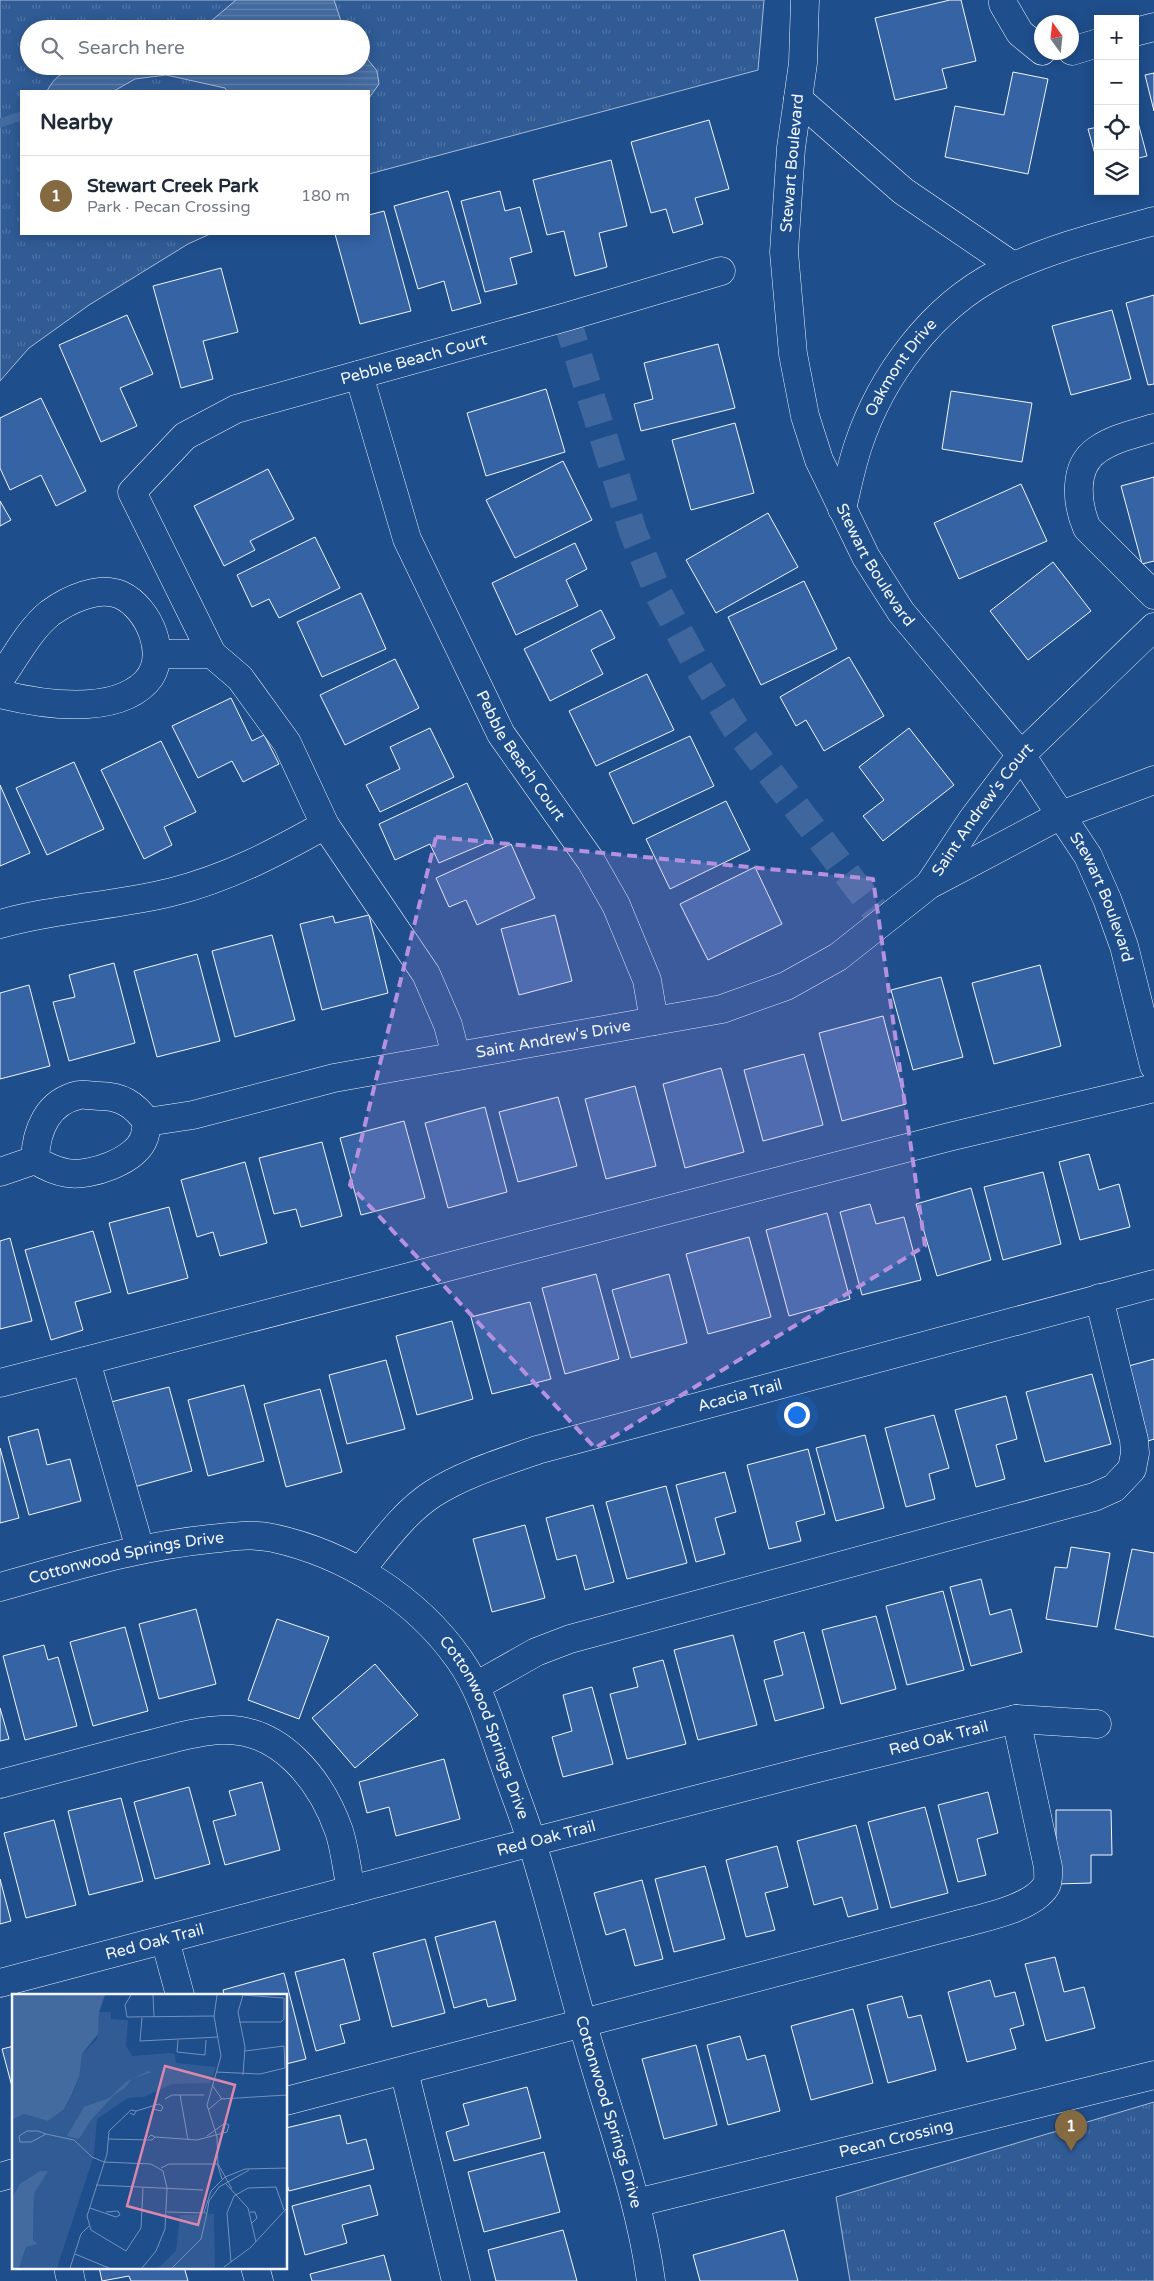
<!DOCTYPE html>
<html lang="en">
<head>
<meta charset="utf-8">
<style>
  body { margin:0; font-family:"Varela Round",sans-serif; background:#f6f6f7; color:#1f2937 }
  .controls { position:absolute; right:15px; top:15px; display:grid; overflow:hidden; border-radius:0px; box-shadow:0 2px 12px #0003 }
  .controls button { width:45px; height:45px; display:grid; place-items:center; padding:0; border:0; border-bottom:1px solid #e0e1e3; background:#fff; color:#1f2937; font:25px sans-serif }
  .compass { position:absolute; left:1034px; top:15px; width:45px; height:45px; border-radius:50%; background:#fff; box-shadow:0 2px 12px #0003; rotate:345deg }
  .you { position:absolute; left:796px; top:1414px; width:18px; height:18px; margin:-12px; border:4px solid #fff; border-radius:50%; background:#1a73e8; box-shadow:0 0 0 8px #1a73e833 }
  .badge { display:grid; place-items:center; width:32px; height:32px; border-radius:50%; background:#846941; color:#fff; font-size:16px; font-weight:700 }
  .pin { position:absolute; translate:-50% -41px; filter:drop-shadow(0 1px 2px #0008) }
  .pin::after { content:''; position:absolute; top:26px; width:18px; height:15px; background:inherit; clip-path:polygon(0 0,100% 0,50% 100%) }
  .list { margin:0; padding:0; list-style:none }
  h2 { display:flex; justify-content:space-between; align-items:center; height:65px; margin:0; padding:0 20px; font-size:21px }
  h2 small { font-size:16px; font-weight:400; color:#747a83 }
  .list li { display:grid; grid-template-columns:32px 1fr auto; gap:15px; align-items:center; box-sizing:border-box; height:80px; padding:0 20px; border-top:1px solid #e0e1e3 }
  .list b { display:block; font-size:19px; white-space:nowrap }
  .list p { margin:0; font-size:16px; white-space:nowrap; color:#747a83 }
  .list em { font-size:16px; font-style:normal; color:#747a83 }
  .icon { flex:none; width:28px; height:28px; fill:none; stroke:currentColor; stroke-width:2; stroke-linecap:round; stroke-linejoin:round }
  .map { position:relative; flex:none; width:1154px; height:2281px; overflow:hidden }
  .search { position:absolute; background:#fff; box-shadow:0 2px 12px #0003; left:20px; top:20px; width:350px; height:55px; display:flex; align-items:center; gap:12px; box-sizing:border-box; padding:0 18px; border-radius:28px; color:#747a83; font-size:19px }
  .panel { position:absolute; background:#fff; box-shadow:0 2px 12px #0003; left:20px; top:90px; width:350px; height:145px; border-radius:0px }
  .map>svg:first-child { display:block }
  .grass { fill:url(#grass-tufts); stroke:#a8bbd7; fill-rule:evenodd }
  .water { fill:url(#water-rules); stroke:#a8bbd7 }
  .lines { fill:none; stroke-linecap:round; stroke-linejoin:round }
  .stream { stroke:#446ba0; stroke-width:9 }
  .building { fill:#3563a3; stroke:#f2f6ff }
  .minor-tunnel { stroke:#3f679d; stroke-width:28; stroke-dasharray:28 14; stroke-linecap:butt }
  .minor-casing { stroke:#f2f6ff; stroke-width:29 }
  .minor { stroke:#1f4e8c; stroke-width:28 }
  .marked { fill:#b691df; fill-opacity:0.2; stroke:#b691df; stroke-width:4; stroke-dasharray:10 6; stroke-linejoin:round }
  .labels { text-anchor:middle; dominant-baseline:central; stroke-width:4; stroke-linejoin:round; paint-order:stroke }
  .street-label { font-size:16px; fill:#f2f6ff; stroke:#1f4e8c }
  .inset-road { fill:none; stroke:#7391ba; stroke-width:1 }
  .view { fill:#da87ad; fill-opacity:0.15; stroke:#da87ad; stroke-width:2.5 }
  .inset-edge { fill:none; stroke:#f2f6ff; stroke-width:2.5 }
</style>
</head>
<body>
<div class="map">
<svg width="1154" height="2281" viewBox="0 0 1154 2281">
  <defs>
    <pattern id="grass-tufts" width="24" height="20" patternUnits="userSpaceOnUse" patternTransform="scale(1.25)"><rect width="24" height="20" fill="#305b95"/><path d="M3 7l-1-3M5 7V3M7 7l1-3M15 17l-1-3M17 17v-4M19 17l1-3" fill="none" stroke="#4e73a5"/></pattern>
    <pattern id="water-rules" width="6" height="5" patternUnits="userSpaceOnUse" patternTransform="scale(1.25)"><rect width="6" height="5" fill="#446ba0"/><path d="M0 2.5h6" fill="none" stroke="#5f81ae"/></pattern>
  </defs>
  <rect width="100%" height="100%" fill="#1f4e8c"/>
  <g class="grass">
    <path d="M0,0H764L758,70L369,174V91H21V234H210L188,244L89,305L29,348L0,381ZM29,29H361V66H29Z"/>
    <path d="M1154,2102V2281H850L836,2197Z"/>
  </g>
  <g class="water">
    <path d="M236,0H334L341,21L346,29H205L211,21Z"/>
    <path d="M361,51L377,71L379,84L369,98V91H227L225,88L166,75L135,79L114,91H47C62,63 76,74 102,66H361Z"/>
  </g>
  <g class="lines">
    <path class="stream" d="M0,123L21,116"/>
  </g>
  <g class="building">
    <path d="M950,0H961L976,61L942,69L947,88L895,100L875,18Z"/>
    <path d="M1013,72L1048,79L1028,174L945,157L955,106L1004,115Z"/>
    <path d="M1154,73V111L1145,75Z"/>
    <path d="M1135,111L1147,156L1135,159Z"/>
    <path d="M709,120L729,189L695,198L703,224L673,233L666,209L651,213L631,142Z"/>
    <path d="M1098,127V165L1088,129Z"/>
    <path d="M611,160L627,226L599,233L607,267L575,276L564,231L547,235L533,180Z"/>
    <path d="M448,191L481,303L452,311L444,281L418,289L394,206Z"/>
    <path d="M500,191L505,211L520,207L532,252L510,258L517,284L485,292L461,201Z"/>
    <path d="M384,211L411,311L360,324L335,234H369V215Z"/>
    <path d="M221,268L238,332L203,341L213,379L181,388L153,286Z"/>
    <path d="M1154,295V384L1148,385L1126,303Z"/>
    <path d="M1112,310L1131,379L1071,395L1052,326Z"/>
    <path d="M127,315L153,374L120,388L137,426L101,442L59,345Z"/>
    <path d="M718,344L735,408L641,431L634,404L653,399L644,363Z"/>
    <path d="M546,389L565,452L486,476L467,413Z"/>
    <path d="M951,391L1032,403L1022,462L942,449Z"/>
    <path d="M41,398L86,491L56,506L41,475L10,490L0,468V418Z"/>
    <path d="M735,423L754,493L691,510L672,440Z"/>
    <path d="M563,461L592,520L515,558L486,500Z"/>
    <path d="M268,469L294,519L250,541L255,550L224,566L194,506Z"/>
    <path d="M1154,477V561L1142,564L1121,486Z"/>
    <path d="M1021,484L1047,541L959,579L934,523Z"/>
    <path d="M0,501L11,520L0,526Z"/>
    <path d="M768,513L798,567L716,613L686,560Z"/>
    <path d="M315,537L340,588L279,618L269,599L252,607L237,575Z"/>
    <path d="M575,543L587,569L566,580L578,606L516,635L492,583Z"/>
    <path d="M1053,562L1091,611L1028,660L990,611Z"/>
    <path d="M804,581L837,649L761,685L728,617Z"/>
    <path d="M361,593L386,649L322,677L297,622Z"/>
    <path d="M601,610L615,638L591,650L603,674L550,701L524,649Z"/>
    <path d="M849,657L884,716L824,751L806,720L796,726L780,697Z"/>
    <path d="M395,659L419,708L345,745L320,695Z"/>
    <path d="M647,674L674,730L596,766L569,711Z"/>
    <path d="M231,698L252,741L264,735L279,764L243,782L232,761L198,778L172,726Z"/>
    <path d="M430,728L454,777L380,812L366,785L400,769L390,747Z"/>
    <path d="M909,728L954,785L883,841L863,816L884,800L859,767Z"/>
    <path d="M690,736L714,786L633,824L609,773Z"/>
    <path d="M161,741L196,812L164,827L172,845L144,859L101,770Z"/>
    <path d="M74,762L104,829L47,855L16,788Z"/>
    <path d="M467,783L493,840L439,863L430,844L395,860L379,824Z"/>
    <path d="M0,785L30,853L0,866Z"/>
    <path d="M726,801L750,850L670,889L646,839Z"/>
    <path d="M511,844L535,898L477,925L466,900L449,907L436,878Z"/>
    <path d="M755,867L782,924L708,960L680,904Z"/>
    <path d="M369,915L388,993L322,1010L300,924L333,916L335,923Z"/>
    <path d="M555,915L572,981L519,995L501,929Z"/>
    <path d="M272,935L295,1020L235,1037L212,951Z"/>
    <path d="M197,954L220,1041L157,1057L134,971Z"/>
    <path d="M114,963L135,1043L69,1061L53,1002L75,997L69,975Z"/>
    <path d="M1040,965L1061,1046L994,1064L972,983Z"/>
    <path d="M941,977L963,1057L913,1070L891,990Z"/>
    <path d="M29,985L50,1066L0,1079V993Z"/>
    <path d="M883,1016L906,1104L842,1121L819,1033Z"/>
    <path d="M804,1054L823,1125L763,1141L744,1070Z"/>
    <path d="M721,1068L744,1152L685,1168L663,1084Z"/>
    <path d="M635,1086L656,1166L606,1179L585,1099Z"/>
    <path d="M558,1097L577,1166L518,1182L499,1112Z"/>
    <path d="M485,1107L507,1192L448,1208L425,1123Z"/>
    <path d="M404,1121L425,1198L361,1215L340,1138Z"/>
    <path d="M322,1142L342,1216L301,1227L296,1209L274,1214L259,1158Z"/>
    <path d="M1089,1154L1099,1190L1119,1184L1130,1227L1080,1240L1059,1162Z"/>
    <path d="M245,1162L267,1243L220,1256L213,1232L197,1237L181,1180Z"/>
    <path d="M1043,1172L1061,1244L1003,1260L984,1187Z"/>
    <path d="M971,1188L991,1260L937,1276L916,1204Z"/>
    <path d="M870,1204L876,1224L904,1217L921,1280L862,1295L840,1212Z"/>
    <path d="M169,1207L188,1278L128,1294L109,1223Z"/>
    <path d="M827,1213L850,1299L789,1316L766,1230Z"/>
    <path d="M93,1231L111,1292L75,1302L83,1330L51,1340L25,1250Z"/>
    <path d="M749,1237L771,1317L708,1334L686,1254Z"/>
    <path d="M10,1238L32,1321L0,1329V1241Z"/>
    <path d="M596,1274L619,1359L565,1374L542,1288Z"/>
    <path d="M669,1274L687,1343L631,1358L612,1290Z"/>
    <path d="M530,1302L551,1379L492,1394L471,1317Z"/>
    <path d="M452,1321L473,1399L417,1415L396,1336Z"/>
    <path d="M1154,1359V1439L1145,1442L1125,1367Z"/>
    <path d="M386,1360L405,1429L347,1444L329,1375Z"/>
    <path d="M1092,1374L1111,1444L1045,1462L1026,1392Z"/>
    <path d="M244,1385L264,1461L208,1476L188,1400Z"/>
    <path d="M169,1387L192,1471L134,1487L111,1402Z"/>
    <path d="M320,1389L342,1472L286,1487L264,1404Z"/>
    <path d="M1006,1396L1017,1439L996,1445L1005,1479L976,1487L955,1410Z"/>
    <path d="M934,1415L949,1468L929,1474L935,1499L906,1507L885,1428Z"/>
    <path d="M38,1429L47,1465L70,1459L81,1501L29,1515L8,1437Z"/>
    <path d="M865,1435L884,1508L836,1521L816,1448Z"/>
    <path d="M0,1448L19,1518L0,1523Z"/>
    <path d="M808,1449L825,1514L796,1522L801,1541L769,1549L747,1465Z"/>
    <path d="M725,1472L736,1512L715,1518L725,1554L696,1562L676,1485Z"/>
    <path d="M666,1486L687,1563L627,1579L606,1502Z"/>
    <path d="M593,1505L614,1582L585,1590L576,1555L557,1560L546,1518Z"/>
    <path d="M525,1525L545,1598L492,1612L473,1539Z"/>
    <path d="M1071,1547L1110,1553L1097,1627L1046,1619L1055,1567L1067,1568Z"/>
    <path d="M1132,1549L1154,1553V1637L1115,1629Z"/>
    <path d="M981,1579L990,1615L1011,1609L1022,1652L971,1666L950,1587Z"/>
    <path d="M943,1591L964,1670L907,1685L886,1606Z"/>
    <path d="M196,1609L216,1684L159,1699L139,1624Z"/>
    <path d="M876,1616L896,1689L841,1704L822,1630Z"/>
    <path d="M277,1619L329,1637L299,1719L248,1700Z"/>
    <path d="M125,1627L148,1711L93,1726L70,1642Z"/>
    <path d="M804,1632L824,1708L775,1721L764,1680L783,1675L774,1641Z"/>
    <path d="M733,1635L757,1725L698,1740L674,1650Z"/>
    <path d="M44,1645L48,1660L58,1657L77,1726L25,1740L3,1656Z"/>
    <path d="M663,1660L686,1744L627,1759L610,1694L638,1687L633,1668Z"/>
    <path d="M375,1664L418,1715L355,1768L312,1718Z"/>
    <path d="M592,1687L613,1764L563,1777L552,1737L572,1731L563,1695Z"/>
    <path d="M0,1708L9,1739L0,1741Z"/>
    <path d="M444,1759L460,1819L396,1836L389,1807L367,1813L359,1782Z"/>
    <path d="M262,1782L280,1850L225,1865L213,1821L236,1815L229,1791Z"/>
    <path d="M189,1787L210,1864L155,1879L134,1802Z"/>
    <path d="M988,1792L998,1833L977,1839L986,1875L958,1882L938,1805Z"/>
    <path d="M121,1798L143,1881L89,1895L68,1811Z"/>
    <path d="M925,1807L948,1893L891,1908L868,1822Z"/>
    <path d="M1056,1810H1111L1112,1855H1091V1883L1056,1884Z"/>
    <path d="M54,1820L76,1905L26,1918L4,1833Z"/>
    <path d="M856,1825L878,1909L848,1917L842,1897L814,1905L797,1841Z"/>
    <path d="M777,1846L788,1887L765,1893L775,1930L746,1937L726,1860Z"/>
    <path d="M705,1866L725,1939L674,1952L655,1879Z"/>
    <path d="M0,1879L11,1921L0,1924Z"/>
    <path d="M642,1880L663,1959L635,1966L625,1929L606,1935L594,1893Z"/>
    <path d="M495,1921L516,2000L488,2007L486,1999L454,2008L435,1937Z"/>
    <path d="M425,1939L445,2013L392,2027L373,1953Z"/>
    <path d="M1055,1957L1064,1992L1084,1987L1095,2028L1046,2041L1025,1964Z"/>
    <path d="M344,1959L360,2020L340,2025L345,2043L316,2051L295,1972Z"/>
    <path d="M284,1973L306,2059L286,2064V1995H224L223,1990Z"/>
    <path d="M990,1980L995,1997L1015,1992L1024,2025L1010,2029L1016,2049L967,2062L948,1992Z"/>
    <path d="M902,1996L908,2018L921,2015L936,2070L888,2083L867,2005Z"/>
    <path d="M853,2009L873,2083L811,2100L791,2026Z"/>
    <path d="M740,2036L747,2060L765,2055L780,2111L728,2125L707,2045Z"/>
    <path d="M696,2045L717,2125L664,2139L642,2059Z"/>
    <path d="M14,2046V2094L2,2049Z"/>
    <path d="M527,2087L541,2138L454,2161L446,2132L469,2125L463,2104Z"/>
    <path d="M340,2115L347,2144L366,2139L374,2169L289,2191L286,2181V2128Z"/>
    <path d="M544,2152L560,2212L484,2232L468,2172Z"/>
    <path d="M370,2185L378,2215L342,2225L347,2243L305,2255L292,2206Z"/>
    <path d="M563,2230L577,2281H496L488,2250Z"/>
    <path d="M784,2230L798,2281H700L693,2255Z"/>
    <path d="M384,2255L391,2281H312L310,2274Z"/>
    <path d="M99,2267H184L188,2281H131L129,2276L102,2281Z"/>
  </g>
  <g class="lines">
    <path class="minor-tunnel" d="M566,317L633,532L659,595L699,669L735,727L883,921"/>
    <defs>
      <g id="minor">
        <path id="s1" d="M805,0L803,63L791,148L784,252L793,354L805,416L819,460L866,557L901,612L1021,755L1088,856L1107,899L1124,946L1154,1066"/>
        <path d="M1003,0V4L1020,33L1042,51"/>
        <path d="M1135,32L1154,27"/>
        <path d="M1072,51L1098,43"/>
        <path d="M798,99L903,191L1013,266"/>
        <path id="s2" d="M359,375L407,539L501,734L591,861L616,905L647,980L654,1021"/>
        <path d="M1154,428C1134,434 1114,438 1097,450C1072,467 1077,505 1087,528L1154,595"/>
        <path id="s3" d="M842,509C847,488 851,467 858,446C881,376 932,307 999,273C1048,249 1102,235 1154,221"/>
        <path d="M157,654H212"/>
        <path d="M0,679C15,658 29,630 50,613C68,600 99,585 121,595C149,608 170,656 146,682C113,716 40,704 0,694"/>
        <path id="s4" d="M931,882L972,820L1021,755L1154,627"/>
        <path d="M0,924C56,908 116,906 172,892C228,878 275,853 325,825"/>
        <path id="s5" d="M456,1056L448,1025L426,974L325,825L287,743L240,678L212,654L132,492L185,436L236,409L566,317L721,271"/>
        <path id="s6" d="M147,1122L193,1115L334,1078L722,1009L786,986L838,957L929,885L1061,815L1154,780"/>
        <path d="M0,1172L35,1160C45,1166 55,1171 67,1173C90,1177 136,1161 144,1138C146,1133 146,1127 147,1122C134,1104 121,1096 99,1096C93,1096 85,1094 79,1095C47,1102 36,1131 35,1160"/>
        <path d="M86,1361L140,1549"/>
        <path d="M0,1383L949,1137L1154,1088"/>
        <path id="s7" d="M360,1571C382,1544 404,1512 434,1493C466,1473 501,1463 537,1450L1154,1284"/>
        <path id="s8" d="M0,1587C69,1568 138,1546 210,1539C231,1537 252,1533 273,1538C346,1554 416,1598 459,1659C482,1691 492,1730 505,1766C514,1792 524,1817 532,1843C551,1904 566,1966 584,2028C607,2112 639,2194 651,2281"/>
        <path d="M476,1686L536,1652L570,1639L1094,1497L1114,1488L1132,1469L1135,1453L1134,1440L1099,1298"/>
        <path d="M0,1784C46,1772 93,1759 139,1747C166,1741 194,1731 221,1730C280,1727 321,1780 339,1831C345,1849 347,1871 351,1890"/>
        <path d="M165,1940L180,1995"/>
        <path id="s9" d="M0,1983L532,1842L814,1769L1016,1719L1097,1724"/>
        <path d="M404,2071L456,2281"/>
        <path d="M286,2101L956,1925C981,1918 1032,1909 1046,1886C1049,1881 1048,1873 1048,1867L1016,1719"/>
        <path d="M0,2177L14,2173"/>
        <path id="s10" d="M636,2203L1154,2075"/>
        <path d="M68,2267L71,2281"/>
        <path d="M255,2267L259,2281"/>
      </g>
    </defs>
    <use href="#minor" class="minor-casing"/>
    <use href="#minor" class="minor"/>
  </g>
  <path class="marked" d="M436,837L873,879L925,1246L595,1448L350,1185Z"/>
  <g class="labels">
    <g class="street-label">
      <text transform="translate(792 163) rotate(-85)">Stewart Boulevard</text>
      <text stroke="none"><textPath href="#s5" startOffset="975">Pebble Beach Court</textPath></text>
      <text stroke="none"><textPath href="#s3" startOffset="155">Oakmont Drive</textPath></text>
      <text stroke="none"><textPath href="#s1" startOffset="584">Stewart Boulevard</textPath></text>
      <text stroke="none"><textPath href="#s2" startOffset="416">Pebble Beach Court</textPath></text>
      <text stroke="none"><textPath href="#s4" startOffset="89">Saint Andrew's Court</textPath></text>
      <text stroke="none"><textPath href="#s1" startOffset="989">Stewart Boulevard</textPath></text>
      <text stroke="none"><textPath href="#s6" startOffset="415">Saint Andrew's Drive</textPath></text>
      <text stroke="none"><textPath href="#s7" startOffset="430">Acacia Trail</textPath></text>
      <text stroke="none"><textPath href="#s8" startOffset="130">Cottonwood Springs Drive</textPath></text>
      <text stroke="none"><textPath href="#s8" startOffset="579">Cottonwood Springs Drive</textPath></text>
      <text stroke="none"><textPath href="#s9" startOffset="970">Red Oak Trail</textPath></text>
      <text stroke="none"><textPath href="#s9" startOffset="565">Red Oak Trail</textPath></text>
      <text stroke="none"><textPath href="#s9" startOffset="160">Red Oak Trail</textPath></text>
      <text stroke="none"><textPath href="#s8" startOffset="984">Cottonwood Springs Drive</textPath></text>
      <text stroke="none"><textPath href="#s10" startOffset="268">Pecan Crossing</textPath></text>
    </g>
  </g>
  <g transform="translate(12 1994)">
    <rect width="275" height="275" fill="#1f4e8c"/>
    <path d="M87,18H99V25L116,26L114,52L120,62L158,59L163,60L164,69L204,73L198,89L160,90L132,103L116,104L85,125L82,161L45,274H7L14,253L21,246L22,200L33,181L0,204V126L12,120L36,127L55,111L65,90L70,60L85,45ZM202,220L203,274H146L164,257L168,221Z" fill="#305b95"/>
    <path d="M0,1H93L87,18L86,40L70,60L67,83L60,100L52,115L36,127L12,120L0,126ZM136,77L140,78L120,85L113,94L102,101L79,126L67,145L55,142L72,113L97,104L114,88ZM28,177H36L22,200L21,246L26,250L14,253L7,274H0V204L8,190Z" fill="#446ba0"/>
    <path class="inset-road" d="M119,1L113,11L115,23L202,22M141,1L142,23M205,1L202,22L209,62L195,111L205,143L206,172L210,185M231,1L226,18L233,53L231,81M130,24L128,47L206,43M227,28H269L272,25V4L230,1M166,46L165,58L193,61L194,46M204,78L248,80L273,74L272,52L233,57M200,91L210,105M168,101L176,146M153,105L160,101H192M196,116L209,105L275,101M124,117L147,110L151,113L149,117L141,115M118,119L122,121L124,117L119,116L97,137L95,160L75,222L79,236L114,257L129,234L131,194M15,137H26L34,140L19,148H8L7,142ZM34,140L62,146L80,163L92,168L139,170L151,177L155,194L153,235L144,257L130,274M143,143L185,146L215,138L217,131L213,129L195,142M96,145L140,146L143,143L139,141L136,144M206,170L220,195M149,174L157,170H206M214,190L236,214L244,248M84,191L191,196M78,214L104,223L108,221L106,217L94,218M155,218L195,219L189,245L160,274M192,218L199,197L213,183L233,175L275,174M238,218H243L245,224L240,229M195,219L197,207L207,193L237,176M63,260L97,274M219,268L215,219L222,202L236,194L264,193L272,216M212,273L238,254L275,214M58,274L69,240L77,232"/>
    <path class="view" d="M153,72L223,91L186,231L115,212Z"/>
    <rect width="275" height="275" class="inset-edge"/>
  </g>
</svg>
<div class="controls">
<button>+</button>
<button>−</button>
<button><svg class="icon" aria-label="locate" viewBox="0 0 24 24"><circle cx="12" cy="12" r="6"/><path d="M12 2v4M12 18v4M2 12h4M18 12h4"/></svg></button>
<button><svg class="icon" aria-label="layers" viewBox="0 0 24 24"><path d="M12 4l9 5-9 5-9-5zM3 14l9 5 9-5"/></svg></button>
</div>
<svg class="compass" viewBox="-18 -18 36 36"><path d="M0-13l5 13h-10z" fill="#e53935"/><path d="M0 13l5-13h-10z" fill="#747a83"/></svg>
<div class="you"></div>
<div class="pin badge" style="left:1071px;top:2151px">1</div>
<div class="search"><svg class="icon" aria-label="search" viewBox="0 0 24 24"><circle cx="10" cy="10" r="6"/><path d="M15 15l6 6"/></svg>Search here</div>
<section class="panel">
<h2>Nearby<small></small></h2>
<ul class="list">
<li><span class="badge">1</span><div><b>Stewart Creek Park</b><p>Park · Pecan Crossing</p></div><em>180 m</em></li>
</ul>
</section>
</div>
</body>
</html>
